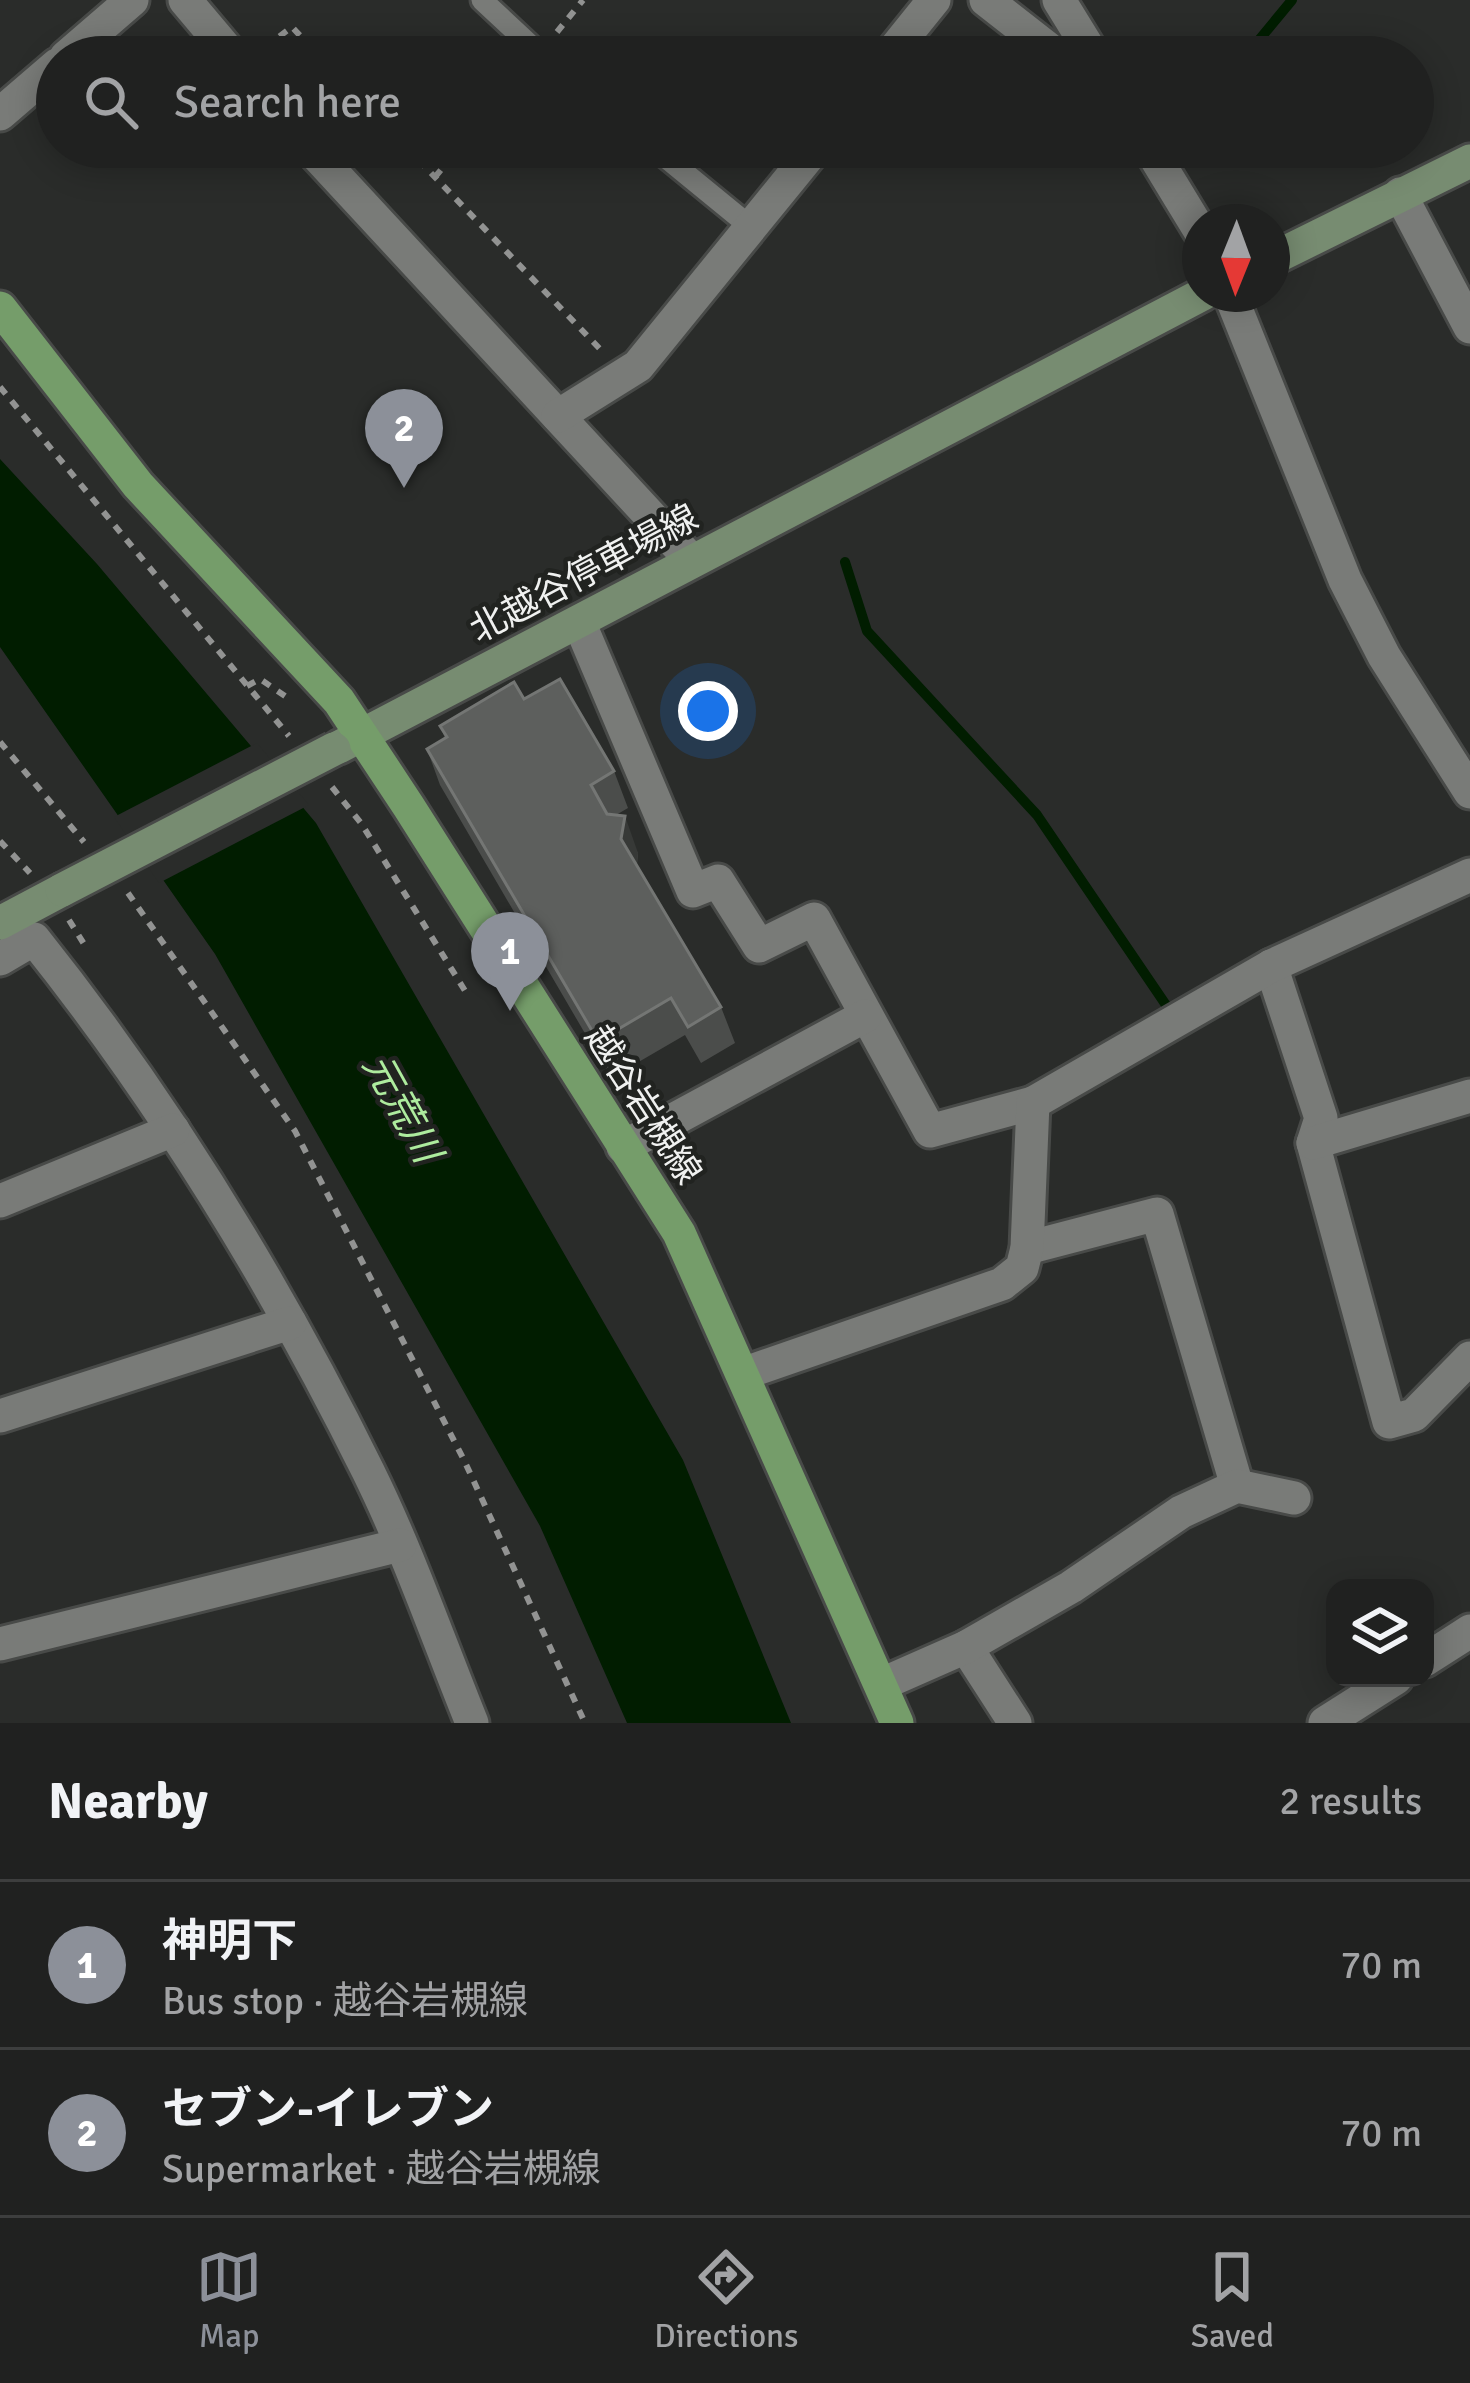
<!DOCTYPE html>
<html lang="en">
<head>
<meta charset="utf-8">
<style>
  body { margin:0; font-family:Signika,"Noto Sans JP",sans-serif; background:#282929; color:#f1f3f6 }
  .controls { position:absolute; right:36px; bottom:36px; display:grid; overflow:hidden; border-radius:24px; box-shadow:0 6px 30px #0003 }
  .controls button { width:108px; height:108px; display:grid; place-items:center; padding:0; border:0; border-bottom:3px solid #3d3e3e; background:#202120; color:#f1f3f6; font:60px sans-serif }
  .compass { position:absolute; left:1182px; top:204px; width:108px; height:108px; border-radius:50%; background:#202120; box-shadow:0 6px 30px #0003; rotate:181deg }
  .you { position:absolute; left:708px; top:711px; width:42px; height:42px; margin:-30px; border:9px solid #fff; border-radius:50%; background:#1a73e8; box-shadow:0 0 0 18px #1a73e833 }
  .badge { display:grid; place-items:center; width:78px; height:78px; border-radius:50%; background:#8c9099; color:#fff; font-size:39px; font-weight:700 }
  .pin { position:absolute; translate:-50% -99px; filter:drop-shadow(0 3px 6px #0008) }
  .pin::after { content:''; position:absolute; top:63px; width:42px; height:36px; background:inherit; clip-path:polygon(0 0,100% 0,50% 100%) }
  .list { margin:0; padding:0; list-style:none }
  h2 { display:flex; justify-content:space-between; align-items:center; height:156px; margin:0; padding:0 48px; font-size:51px }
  h2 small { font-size:39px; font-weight:400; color:#a2a3a5 }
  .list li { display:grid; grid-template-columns:78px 1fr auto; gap:36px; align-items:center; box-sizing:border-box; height:168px; padding:0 48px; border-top:3px solid #3d3e3e }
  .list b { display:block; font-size:45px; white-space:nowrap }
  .list p { margin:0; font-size:39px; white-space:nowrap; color:#a2a3a5 }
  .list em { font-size:39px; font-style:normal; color:#a2a3a5 }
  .icon { flex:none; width:66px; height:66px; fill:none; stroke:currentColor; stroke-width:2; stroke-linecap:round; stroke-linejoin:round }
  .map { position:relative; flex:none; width:1470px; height:1723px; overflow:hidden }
  .search { position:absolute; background:#202120; box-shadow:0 6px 30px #0003; left:36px; right:36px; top:36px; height:132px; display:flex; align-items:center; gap:30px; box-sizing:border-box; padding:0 42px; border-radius:66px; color:#a2a3a5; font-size:45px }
  .sheet { height:492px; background:#202120 }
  nav { display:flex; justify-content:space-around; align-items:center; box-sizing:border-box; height:168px; border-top:3px solid #3d3e3e; background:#202120; font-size:33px; color:#a2a3a5 }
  nav a { display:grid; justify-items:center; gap:6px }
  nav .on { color:#8c9099 }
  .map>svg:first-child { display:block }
  .water { fill:#011d00 }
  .pier { fill:#2a2c2a }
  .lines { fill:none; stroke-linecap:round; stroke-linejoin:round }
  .stream { stroke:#011d00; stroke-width:10 }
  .service-casing { stroke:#484a48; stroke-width:27 }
  .minor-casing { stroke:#484a48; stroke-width:39 }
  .tertiary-casing { stroke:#484a48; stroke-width:39 }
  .secondary-casing { stroke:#484a48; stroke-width:39 }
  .primary-casing { stroke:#484a48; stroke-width:39 }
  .path { stroke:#929392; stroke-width:6; stroke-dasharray:9 9; stroke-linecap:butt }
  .service { stroke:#797b78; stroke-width:21 }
  .minor { stroke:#797b78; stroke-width:33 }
  .tertiary { stroke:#797b78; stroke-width:33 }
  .secondary { stroke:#778c71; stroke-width:33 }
  .primary { stroke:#759d6a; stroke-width:33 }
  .secondary-bridge-casing { stroke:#484a48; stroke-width:39; stroke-linecap:butt }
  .secondary-bridge { stroke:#778c71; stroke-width:33 }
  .wall { fill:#4b4d4b }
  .shaded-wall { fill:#373937 }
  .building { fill:#5d5f5d; stroke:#747674; stroke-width:3 }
  .labels { text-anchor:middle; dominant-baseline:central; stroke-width:9; stroke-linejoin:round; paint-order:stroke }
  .street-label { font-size:36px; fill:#f0f1f0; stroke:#212320 }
  .water-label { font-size:39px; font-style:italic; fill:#aeec9e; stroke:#212320 }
</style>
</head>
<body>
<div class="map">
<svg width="1470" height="1723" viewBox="0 0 1470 1723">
  <rect width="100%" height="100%" fill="#2a2c2a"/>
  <path class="water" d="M0,459L97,564L316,823L683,1460L791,1723H627L540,1526L215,954L0,647Z"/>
  <path class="pier" d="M257,743L309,805L159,883L114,817Z"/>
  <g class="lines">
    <g class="stream">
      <path d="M1245,57L1292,0"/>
      <path d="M845,562L867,631L1037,815L1166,1005"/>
    </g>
    <defs>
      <g id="service">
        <path d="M482,0L543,57"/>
        <path d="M653,147L752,228"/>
      </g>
      <g id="minor">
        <path d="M185,0L233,57"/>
        <path d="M986,0L1059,57"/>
        <path d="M66,57L132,0"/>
        <path d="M888,57L934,0"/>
        <path d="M0,114L57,65"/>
        <path d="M309,147L692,561"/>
        <path d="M1400,194L1470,327"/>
        <path d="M558,416L638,366L816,147"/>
        <path d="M579,622L693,891L718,881L759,946L814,919L930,1131L1033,1103"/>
        <path d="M0,959L34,939C165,1103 275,1283 368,1471C408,1552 438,1639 472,1723"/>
        <path d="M1271,966L1321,1118L1313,1143L1389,1422L1414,1415L1470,1358"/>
        <path d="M1313,1143L1470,1096"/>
        <path d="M623,1147L865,1016"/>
        <path d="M0,1201L173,1130"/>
        <path d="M1027,1248L1157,1214L1237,1486"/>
        <path d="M745,1373L1002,1284L1022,1268L1027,1248L1033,1103L1271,966L1470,875"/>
        <path d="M0,1416L290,1323"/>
        <path d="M0,1644L400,1545"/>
        <path d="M966,1647L1015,1723"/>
        <path d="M882,1684L966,1647L1071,1587L1181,1512L1237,1486L1294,1498"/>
      </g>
      <g id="tertiary">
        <path d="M1059,0L1094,57"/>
        <path d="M1149,147L1200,231"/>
        <path d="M1230,294L1345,580L1384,656L1470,792"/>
        <path d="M1425,1660L1470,1631"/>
        <path d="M1325,1723L1396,1678"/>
      </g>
      <g id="secondary">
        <path d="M1272,259L1470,161"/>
        <path d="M339,747L1203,294"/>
        <path d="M0,923L62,890"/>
      </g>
      <path id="primary" d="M0,308L138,485L339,701L409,807L679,1233L897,1723"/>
    </defs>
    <use href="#service" class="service-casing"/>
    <use href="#minor" class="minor-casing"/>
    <use href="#tertiary" class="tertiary-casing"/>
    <use href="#secondary" class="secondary-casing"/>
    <use href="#primary" class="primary-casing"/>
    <g class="path">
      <path d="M557,32L583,0"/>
      <path d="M265,47L292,27L320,57"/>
      <path d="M406,147L601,350"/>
      <path d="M435,177L460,147"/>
      <path d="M0,387L289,736"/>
      <path d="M247,686L260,679L285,696"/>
      <path d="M0,742L84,842"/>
      <path d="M332,787L361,823L467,994"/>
      <path d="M0,841L30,873"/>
      <path d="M128,893L295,1131L464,1460L585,1723"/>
      <path d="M69,920L84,944"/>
    </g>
    <use href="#service" class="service"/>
    <use href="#minor" class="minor"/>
    <use href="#tertiary" class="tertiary"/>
    <use href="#secondary" class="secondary"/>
    <use href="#primary" class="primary"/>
    <defs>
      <path id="secondary-bridge" d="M62,890L334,749"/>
    </defs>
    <use href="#secondary-bridge" class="secondary-bridge-casing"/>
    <use href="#secondary-bridge" class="secondary-bridge"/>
  </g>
  <path class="wall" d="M524,699L614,771L628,808L616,815L638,853L637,864L721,1007L735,1043L701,1063L685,1035L611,1078L440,785L427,749L445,738L440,726Z"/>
  <path class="shaded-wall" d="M625,816L638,853L635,875L621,839Z"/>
  <path class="building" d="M560,679L614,771L591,785L607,814L625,816L621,839L721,1007L688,1027L671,998L598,1041L427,749L447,737L440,726L514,682L524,699Z"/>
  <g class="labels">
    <g class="street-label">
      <text transform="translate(584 574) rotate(-28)">北越谷停車場線</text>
      <text transform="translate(643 1105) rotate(57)">越谷岩槻線</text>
    </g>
    <g class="water-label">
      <text transform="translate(402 1108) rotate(61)">元荒川</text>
    </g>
  </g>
</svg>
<div class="controls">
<button><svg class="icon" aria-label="layers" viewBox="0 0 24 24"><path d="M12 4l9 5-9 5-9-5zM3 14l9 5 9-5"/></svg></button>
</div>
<svg class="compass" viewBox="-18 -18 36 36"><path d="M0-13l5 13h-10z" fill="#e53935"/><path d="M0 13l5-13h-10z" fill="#a2a3a5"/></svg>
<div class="you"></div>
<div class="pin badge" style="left:510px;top:1011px">1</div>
<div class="pin badge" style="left:404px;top:488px">2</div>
<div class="search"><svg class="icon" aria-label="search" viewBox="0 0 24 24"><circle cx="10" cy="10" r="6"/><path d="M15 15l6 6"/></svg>Search here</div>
</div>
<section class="sheet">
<h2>Nearby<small>2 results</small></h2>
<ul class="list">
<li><span class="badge">1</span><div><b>神明下</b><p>Bus stop · 越谷岩槻線</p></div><em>70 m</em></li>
<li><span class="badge">2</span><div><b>セブン-イレブン</b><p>Supermarket · 越谷岩槻線</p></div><em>70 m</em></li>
</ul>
</section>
<nav>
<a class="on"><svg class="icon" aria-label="map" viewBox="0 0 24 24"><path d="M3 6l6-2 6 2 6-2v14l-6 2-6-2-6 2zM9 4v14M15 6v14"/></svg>Map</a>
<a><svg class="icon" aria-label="directions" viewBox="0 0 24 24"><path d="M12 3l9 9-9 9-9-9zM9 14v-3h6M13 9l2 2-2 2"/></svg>Directions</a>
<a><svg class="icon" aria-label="saved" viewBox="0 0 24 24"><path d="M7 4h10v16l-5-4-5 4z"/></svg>Saved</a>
</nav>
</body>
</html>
